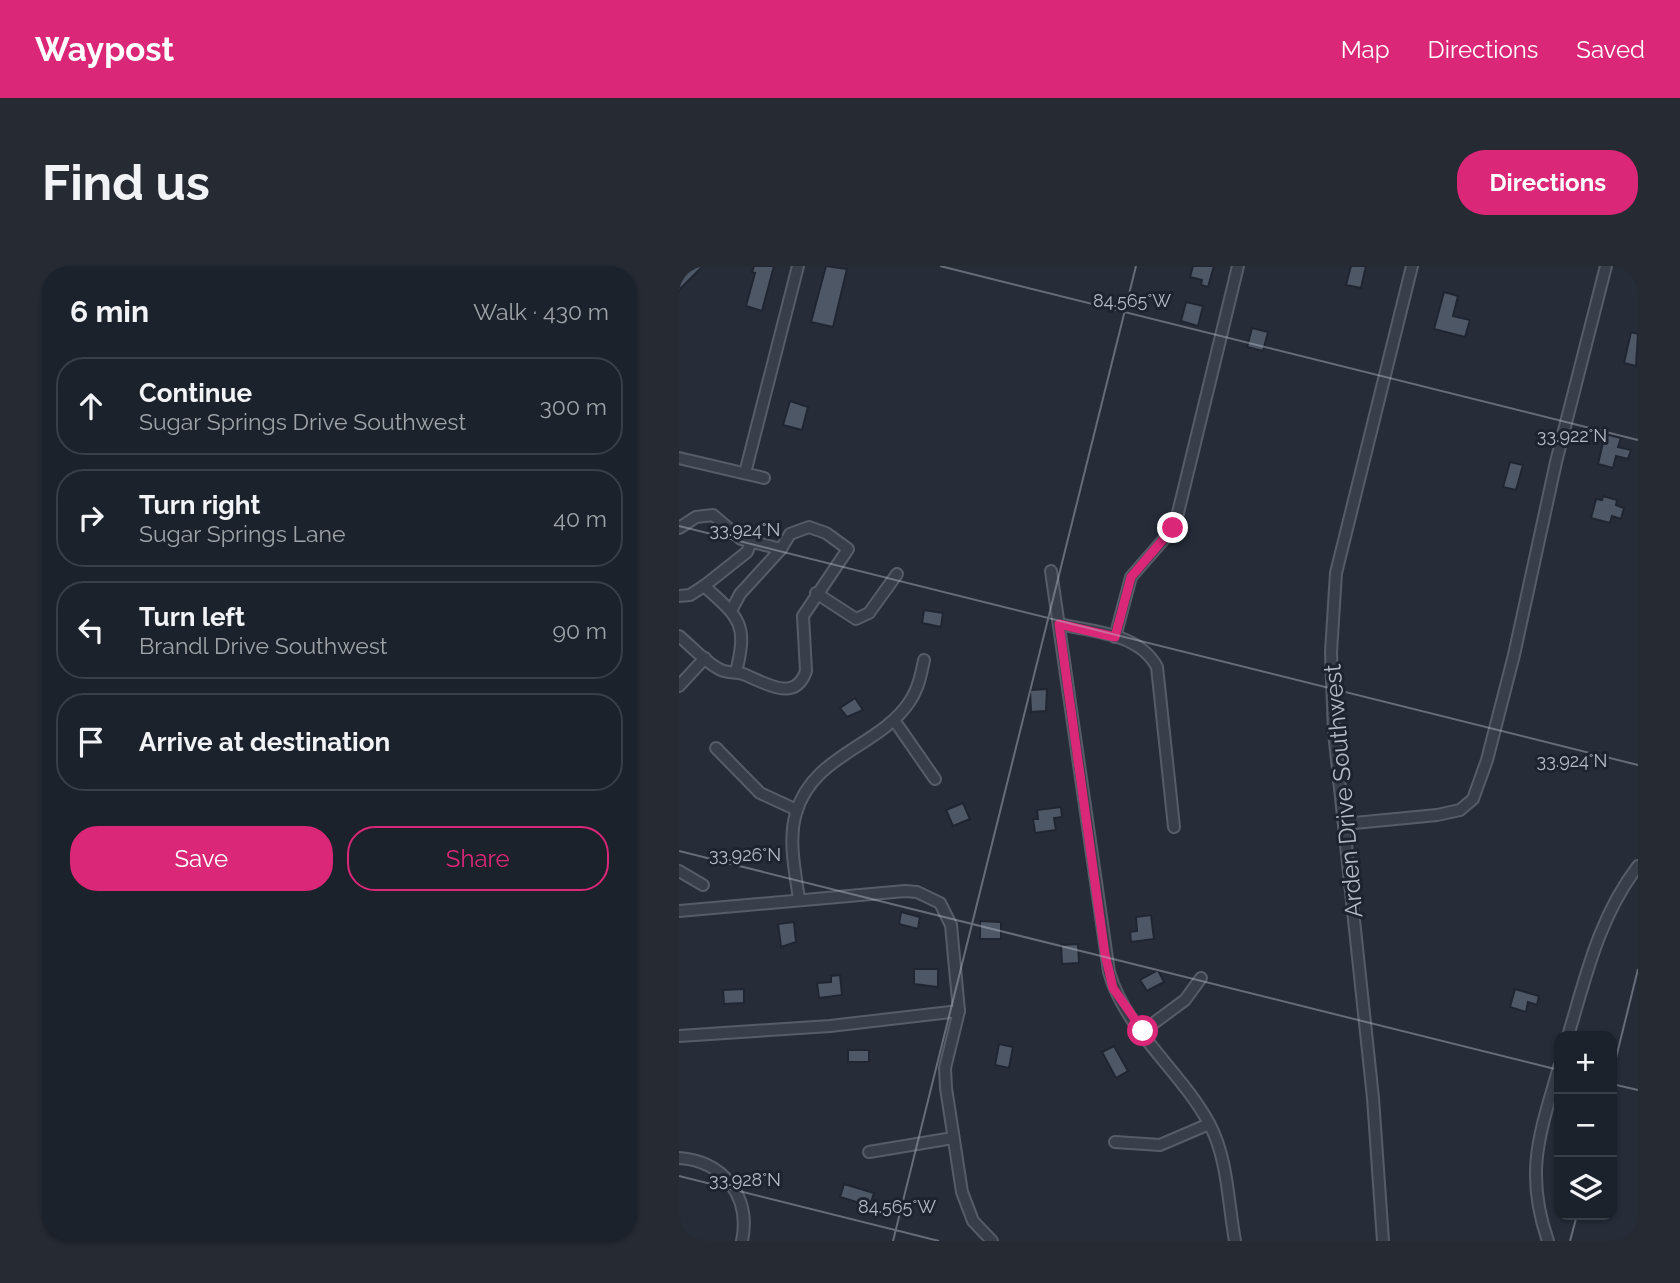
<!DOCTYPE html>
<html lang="en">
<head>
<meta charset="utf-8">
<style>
  body { margin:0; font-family:Raleway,sans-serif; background:#252a33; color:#f1f3f6 }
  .controls { position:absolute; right:21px; bottom:21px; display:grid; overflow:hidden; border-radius:14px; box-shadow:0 2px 5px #0004 }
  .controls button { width:63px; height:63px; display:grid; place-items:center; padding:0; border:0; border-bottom:2px solid #3a3f47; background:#1c222b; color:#f1f3f6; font:35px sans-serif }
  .stop { position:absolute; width:21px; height:21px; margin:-16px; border:5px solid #db2777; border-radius:50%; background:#fff }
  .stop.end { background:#db2777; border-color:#fff; box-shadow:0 2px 7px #0008 }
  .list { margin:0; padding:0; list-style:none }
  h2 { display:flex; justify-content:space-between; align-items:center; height:91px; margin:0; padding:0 28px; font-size:30px }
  h2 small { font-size:23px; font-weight:400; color:#a0a4a9 }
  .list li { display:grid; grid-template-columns:46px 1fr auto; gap:21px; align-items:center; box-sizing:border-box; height:98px; margin:0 14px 14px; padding:0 14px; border:2px solid #3a3f47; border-radius:28px }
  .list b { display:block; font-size:26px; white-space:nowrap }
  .list p { margin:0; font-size:23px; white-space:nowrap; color:#a0a4a9 }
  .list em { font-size:23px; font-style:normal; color:#a0a4a9 }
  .actions { display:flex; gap:14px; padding:21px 28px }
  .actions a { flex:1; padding:16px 0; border:2px solid #db2777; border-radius:28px; text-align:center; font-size:24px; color:#db2777 }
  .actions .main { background:#db2777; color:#fff }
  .icon { flex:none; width:38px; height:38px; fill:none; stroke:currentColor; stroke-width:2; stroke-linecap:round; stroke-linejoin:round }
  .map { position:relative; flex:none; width:959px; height:975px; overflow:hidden; border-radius:28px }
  header { display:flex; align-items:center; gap:42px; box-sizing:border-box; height:98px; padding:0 35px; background:#db2777; color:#fff }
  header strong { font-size:33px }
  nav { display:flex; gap:38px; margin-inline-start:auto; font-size:24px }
  .intro { display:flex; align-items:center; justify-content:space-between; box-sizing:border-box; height:168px; padding:0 42px }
  h1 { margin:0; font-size:49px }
  .button { padding:18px 32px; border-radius:28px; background:#db2777; color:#fff; font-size:24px; font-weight:700 }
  main { display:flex; gap:42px; padding:0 42px }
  aside { flex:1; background:#1c222b; border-radius:28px; box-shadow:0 2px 5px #0004 }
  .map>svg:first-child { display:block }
  .building { fill:#4e5765; stroke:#202631; stroke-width:2 }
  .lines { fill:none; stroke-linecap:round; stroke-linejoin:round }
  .minor-casing { stroke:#575d68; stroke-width:14 }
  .minor { stroke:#393f4a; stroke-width:10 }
  .route { stroke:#db2777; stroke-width:9 }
  .ticks { fill:none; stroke:#b5bac5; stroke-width:2; stroke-opacity:0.45 }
  .labels { text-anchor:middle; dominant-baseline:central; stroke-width:6; stroke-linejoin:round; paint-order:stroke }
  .street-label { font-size:24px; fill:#b5bac5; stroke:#1e242f }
  .ticks-label { font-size:18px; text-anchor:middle; fill:#b5bac5; stroke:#1e242f; stroke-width:6; stroke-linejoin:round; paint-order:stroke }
</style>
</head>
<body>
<header>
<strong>Waypost</strong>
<nav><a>Map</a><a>Directions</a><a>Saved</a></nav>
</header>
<div class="intro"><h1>Find us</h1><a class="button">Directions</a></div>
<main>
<aside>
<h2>6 min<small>Walk · 430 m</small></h2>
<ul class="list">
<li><svg class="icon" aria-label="ahead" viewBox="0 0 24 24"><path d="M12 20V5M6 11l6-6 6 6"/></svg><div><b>Continue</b><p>Sugar Springs Drive Southwest</p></div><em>300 m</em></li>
<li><svg class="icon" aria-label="right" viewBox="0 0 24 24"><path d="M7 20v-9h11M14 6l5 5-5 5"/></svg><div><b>Turn right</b><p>Sugar Springs Lane</p></div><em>40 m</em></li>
<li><svg class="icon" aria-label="left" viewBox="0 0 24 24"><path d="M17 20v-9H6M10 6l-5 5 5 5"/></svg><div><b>Turn left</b><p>Brandl Drive Southwest</p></div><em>90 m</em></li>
<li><svg class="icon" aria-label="arrive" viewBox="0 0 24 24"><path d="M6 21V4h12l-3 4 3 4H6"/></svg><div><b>Arrive at destination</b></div></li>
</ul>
<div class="actions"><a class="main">Save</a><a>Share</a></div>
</aside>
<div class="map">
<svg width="959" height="975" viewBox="0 0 959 975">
  <rect width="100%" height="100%" fill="#262d39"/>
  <g class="building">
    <path d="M4,0H24L0,24V4Z"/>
    <path d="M75,0H95L83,45L67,40L76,7L73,6Z"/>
    <path d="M147,0L168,3L154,61L132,56Z"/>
    <path d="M514,0H535L529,21L522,19L523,14L511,11Z"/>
    <path d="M672,0H687L682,22L667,19Z"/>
    <path d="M765,26L779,30L774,50L791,54L786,71L755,63Z"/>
    <path d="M507,36L524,40L519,60L502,55Z"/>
    <path d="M573,62L589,66L584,85L568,81Z"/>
    <path d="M952,66L959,68L957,100L945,97Z"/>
    <path d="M111,135L129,141L123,164L104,159Z"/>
    <path d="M926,168L942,172L939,181L952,184L949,193L937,190L934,202L919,198Z"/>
    <path d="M831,196L844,199L837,224L824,221Z"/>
    <path d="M924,230L938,234L937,239L945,242L942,253L933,250L931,257L912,252L917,233L923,234Z"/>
    <path d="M245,344L264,347L262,361L243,357Z"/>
    <path d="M368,423L367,445L352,446L351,424Z"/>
    <path d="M176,432L184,444L168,451L161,442Z"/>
    <path d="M284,537L291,553L274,560L267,544Z"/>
    <path d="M382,541L383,551L375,552L377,564L356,567L354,553H359L358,544Z"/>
    <path d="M222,646L241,651L239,663L220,658Z"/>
    <path d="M472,649L475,673L452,676L451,666L458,665L457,651Z"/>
    <path d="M301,655L322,656V673H301Z"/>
    <path d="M115,656L117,676L102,681L99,658Z"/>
    <path d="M399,678L400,697L383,698L382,679Z"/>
    <path d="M235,703H259V721L235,718Z"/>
    <path d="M479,704L485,716L468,725L461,714Z"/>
    <path d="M161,709L163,729L140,732L138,717L152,716V710Z"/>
    <path d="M65,723V737L45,738L44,724Z"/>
    <path d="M836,723L860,730L858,739L849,736L847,746L831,741Z"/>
    <path d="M320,778L334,781L330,802L316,799Z"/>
    <path d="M435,780L449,805L437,812L423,786Z"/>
    <rect x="169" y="784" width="21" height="12"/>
    <path d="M165,918L195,927L192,936L185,934L184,938L161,931Z"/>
  </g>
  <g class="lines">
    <defs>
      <g id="minor">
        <path d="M0,192L85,212"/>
        <path d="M66,207L119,0"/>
        <path d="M0,262L17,251L34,249L62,273L102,283L111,268L130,261L147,267L169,283L124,350L127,405C116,438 85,416 64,408C57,406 49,407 42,404C28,398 12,380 0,370"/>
        <path d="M372,305L430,706C447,765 503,806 531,859C549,894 549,937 556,975"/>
        <path d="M25,320L68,286L72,276"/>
        <path d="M137,327L177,353L190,347L218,308"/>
        <path d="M0,330L11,329L25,320C61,352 69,358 57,406"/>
        <path d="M52,345L61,328L102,283"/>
        <path d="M380,358C414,366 460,367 478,401L495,561"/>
        <path d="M436,371L452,311L486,272L498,251L559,0"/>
        <path d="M0,420L26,392"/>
        <path d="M215,454L256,513"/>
        <path d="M37,482L81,527L118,544"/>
        <path d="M665,558L758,549L781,544L794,533L808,494L835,389L877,196L927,0"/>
        <path d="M0,605L24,619"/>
        <path d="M120,633C116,605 109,574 117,547C134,488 201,481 231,435C239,423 242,409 245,394"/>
        <path d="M0,645L226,625L238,626L261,637L272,659L280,745L266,802L267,822L283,926L294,955L313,975"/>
        <path d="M464,765L506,734L522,712"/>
        <path d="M0,770L151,760L280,745"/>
        <path d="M889,770C907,710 920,651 959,600"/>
        <path d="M436,876L481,879L530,858"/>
        <path d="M190,886L274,872"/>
        <path d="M0,892C45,895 72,931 63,975"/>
        <path d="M704,975L694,832L655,466L652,386L657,307L733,0"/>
        <path d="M869,975C845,906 861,867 880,801"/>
      </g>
    </defs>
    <use href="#minor" class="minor-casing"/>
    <use href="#minor" class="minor"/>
  </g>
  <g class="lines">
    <path class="route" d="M464,765L434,722L426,688L380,358L436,371L452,311L494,262"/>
  </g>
  <path class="ticks" d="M261,0L959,174M0,260L959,499M0,585L880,804M933,808L959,703M933,818L959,824M0,910L260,975M214,975L457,0M891,975L898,949"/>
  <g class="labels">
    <g class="street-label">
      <text transform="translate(664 525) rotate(-95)">Arden Drive Southwest</text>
    </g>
  </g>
  <g class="ticks-label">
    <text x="453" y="41">84.565°W</text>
    <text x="893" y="176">33.922°N</text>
    <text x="66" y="270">33.924°N</text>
    <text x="893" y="501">33.924°N</text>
    <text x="66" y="595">33.926°N</text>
    <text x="66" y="920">33.928°N</text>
    <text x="218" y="947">84.565°W</text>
  </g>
</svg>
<div class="controls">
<button>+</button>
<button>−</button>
<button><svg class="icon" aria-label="layers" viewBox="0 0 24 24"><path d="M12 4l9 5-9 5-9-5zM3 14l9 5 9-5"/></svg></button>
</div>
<div class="stop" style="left:464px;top:765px"></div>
<div class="stop end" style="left:494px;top:262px"></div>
</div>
</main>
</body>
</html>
